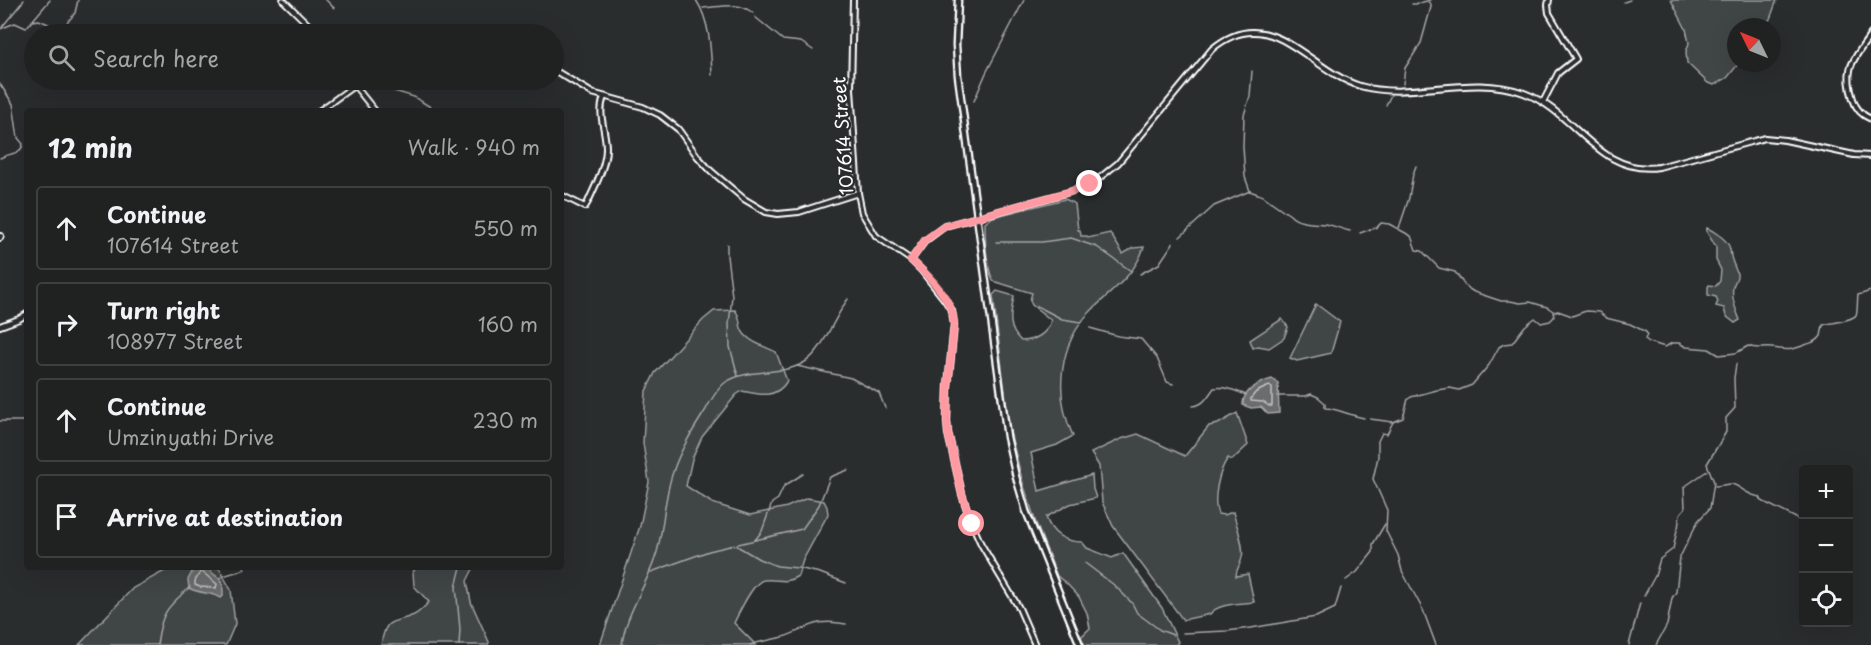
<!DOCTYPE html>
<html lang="en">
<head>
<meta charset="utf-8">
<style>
  body { margin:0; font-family:"Playpen Sans",sans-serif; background:#282a2a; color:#f1f3f6 }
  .controls { position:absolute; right:18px; bottom:18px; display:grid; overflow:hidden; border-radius:6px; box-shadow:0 6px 24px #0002 }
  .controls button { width:54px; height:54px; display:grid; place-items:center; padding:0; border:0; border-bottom:2px solid #3d3f40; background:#202222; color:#f1f3f6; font:30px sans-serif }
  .compass { position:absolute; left:1727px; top:18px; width:54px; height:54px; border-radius:50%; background:#202222; box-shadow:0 6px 24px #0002; rotate:313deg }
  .stop { position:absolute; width:18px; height:18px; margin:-14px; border:4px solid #ff9aa2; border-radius:50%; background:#fff }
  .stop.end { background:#ff9aa2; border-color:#fff; box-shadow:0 2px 6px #0008 }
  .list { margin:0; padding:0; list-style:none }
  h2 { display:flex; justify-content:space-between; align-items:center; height:78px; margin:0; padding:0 24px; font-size:26px }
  h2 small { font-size:20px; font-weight:400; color:#a2a4a5 }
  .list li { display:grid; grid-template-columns:39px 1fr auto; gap:18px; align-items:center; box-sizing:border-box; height:84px; margin:0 12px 12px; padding:0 12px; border:2px solid #3d3f40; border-radius:6px }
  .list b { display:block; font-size:22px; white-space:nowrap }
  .list p { margin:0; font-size:20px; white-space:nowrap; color:#a2a4a5 }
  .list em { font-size:20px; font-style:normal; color:#a2a4a5 }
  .icon { flex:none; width:33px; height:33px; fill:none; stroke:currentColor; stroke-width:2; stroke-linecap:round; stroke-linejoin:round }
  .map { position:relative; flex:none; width:1871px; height:645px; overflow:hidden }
  .search { position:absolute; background:#202222; box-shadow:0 6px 24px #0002; left:24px; top:24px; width:540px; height:66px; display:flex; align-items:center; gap:15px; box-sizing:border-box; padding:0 21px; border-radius:33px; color:#a2a4a5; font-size:22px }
  .panel { position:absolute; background:#202222; box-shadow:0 6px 24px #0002; left:24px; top:108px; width:540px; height:462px; border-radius:6px }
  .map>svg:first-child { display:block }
  .green { fill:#414445; stroke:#a0a2a2; stroke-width:1.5 }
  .water { fill:#6a6c6d; stroke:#a6a7a7; stroke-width:1.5 }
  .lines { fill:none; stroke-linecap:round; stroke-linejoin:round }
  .shore { stroke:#c3c4c5; stroke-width:1.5 }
  .stream { stroke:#a6a7a7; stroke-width:1.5 }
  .minor-casing { stroke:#fff; stroke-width:8 }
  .major-casing { stroke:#fff; stroke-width:9 }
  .minor { stroke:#2a2d2e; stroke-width:4 }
  .major { stroke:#2a2d2e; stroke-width:4.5 }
  .route { stroke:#ff9aa2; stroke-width:8 }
  .labels { text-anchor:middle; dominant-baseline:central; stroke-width:4.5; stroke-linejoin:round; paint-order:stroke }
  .street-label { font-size:18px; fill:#fff; stroke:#2a2d2e }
</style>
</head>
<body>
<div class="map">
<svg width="1871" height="645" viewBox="0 0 1871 645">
  <rect width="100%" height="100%" fill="#2a2d2e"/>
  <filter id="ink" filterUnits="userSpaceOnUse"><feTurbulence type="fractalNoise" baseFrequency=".0167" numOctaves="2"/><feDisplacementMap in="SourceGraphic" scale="12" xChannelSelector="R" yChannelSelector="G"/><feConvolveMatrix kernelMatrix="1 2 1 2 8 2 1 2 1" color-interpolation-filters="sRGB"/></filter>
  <g filter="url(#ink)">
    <g class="green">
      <path d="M1671,0H1777L1770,19L1764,27H1736V63H1739L1727,78L1714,85L1708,83L1687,63L1686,52L1689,43L1686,29Z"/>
      <path d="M1065,199L1075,204L1078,230H1080L1081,236H1087L1088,238L1110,233L1123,254L1133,248L1144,247C1135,275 1113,289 1092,310C1058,343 1054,395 1073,436L1057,445L1031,453L1039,491L1092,475L1093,489L1096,498L1070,504L1046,517C1051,534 1065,542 1082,542L1087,548L1112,558L1123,553L1162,608L1178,642L1176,645H1085L1081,637L1090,628L1087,613L1079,597L1067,584L1057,576L1036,523L1023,483L1010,432L993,295L997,291L1014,296C1011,313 1006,327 1021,341C1034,341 1048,334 1051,320L1032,305L1030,300L1032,293L993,281C986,264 985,242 985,223L993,217Z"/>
      <path d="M1707,228C1714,231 1726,239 1729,246C1731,250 1730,255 1732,260C1733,264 1736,269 1737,274C1738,279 1734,282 1733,287C1731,298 1736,310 1740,320L1735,323L1726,316L1724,308L1716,306L1718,301L1716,297L1708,295V287L1709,285L1716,286L1720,281L1721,270L1716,260V247L1706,231Z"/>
      <path d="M1316,304L1340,322L1331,353L1297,361L1290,358Z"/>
      <path d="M735,310C740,316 739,320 741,328C745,341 764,346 776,352L787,381C776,399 760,395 742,391L736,395L702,437L692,459L686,486L712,503L750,515L787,507L807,498L824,501L827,507L828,514L803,560L798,576C784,585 778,578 764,580C753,581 739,613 734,623L756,645H600L640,526L649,482L643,443L646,391L655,373L703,320L714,311Z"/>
      <path d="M1282,319L1288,327L1284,338L1269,348L1258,346L1253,348L1250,340Z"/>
      <path d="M1237,413L1248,445L1232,460L1228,458C1219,470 1212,500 1218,514L1224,515L1233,512C1236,524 1245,547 1242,557C1241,565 1236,568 1236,576L1248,574L1254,602C1241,604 1218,603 1210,614L1183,620L1113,526L1102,502L1099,466L1091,453L1121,439L1138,434L1185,456L1209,426L1218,424Z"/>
      <path d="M172,567L219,568L231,590L235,624L226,645H79L133,588Z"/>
      <path d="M417,567H474L467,581L471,602L489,642L488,645H381C386,615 392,625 414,615C420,612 425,606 429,602L414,586L413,572Z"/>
    </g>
    <g class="water">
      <path d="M1272,379L1278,383L1279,413L1268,414L1261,407L1251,408L1243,405C1242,391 1260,382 1272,379Z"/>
      <path d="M201,567H208C217,583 223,570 223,596L221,598C212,592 199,594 189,588L188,580L193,570Z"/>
    </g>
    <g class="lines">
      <g class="shore">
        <path d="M1267,387L1270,386L1272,388V406H1269L1263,402L1251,401V398L1256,392Z"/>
        <path d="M201,571L217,584L216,588L200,587L195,585V581Z"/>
      </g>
      <g class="stream">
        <path d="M326,0L334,8"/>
        <path d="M696,0C710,21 711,51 712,75"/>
        <path d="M1624,2L1630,0"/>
        <path d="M1412,4H1416L1430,0"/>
        <path d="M703,8C721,7 738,1 753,13"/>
        <path d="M755,17L783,40L801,42L813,50"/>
        <path d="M33,20L50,0"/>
        <path d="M2,27L24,0"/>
        <path d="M0,29L15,23L26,28L32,21L39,20L53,26L56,24H66L75,13L78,0"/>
        <path d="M372,80L378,86L414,97L437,111"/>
        <path d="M0,84L13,104L18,138L23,144C21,155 9,153 0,158"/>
        <path d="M1403,84L1405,68L1421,43L1431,7V4L1428,2"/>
        <path d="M361,85L368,80"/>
        <path d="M974,101L986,73L1024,0"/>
        <path d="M1386,105L1391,95"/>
        <path d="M313,111L347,88"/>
        <path d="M1250,191L1245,177L1243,146L1244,115L1250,96L1252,71"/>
        <path d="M1399,228L1409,198L1413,174L1416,166"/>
        <path d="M1360,233L1377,227L1381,223L1389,224L1411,236L1416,250L1422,251L1439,268L1455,272L1466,287L1474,292L1501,301H1510L1520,303L1530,302L1547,307L1553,311"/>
        <path d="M1180,237L1214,206L1250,191L1263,196L1290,215C1298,224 1314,223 1324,224C1333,225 1341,229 1350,231"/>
        <path d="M996,242H1002"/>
        <path d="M1003,242H1042L1071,238L1080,241"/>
        <path d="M1082,242L1097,247L1131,271"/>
        <path d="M727,244V256L732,296L729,324L730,347L738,376"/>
        <path d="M1140,274L1159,264L1173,243"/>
        <path d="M1037,306L1062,319L1081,322"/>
        <path d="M1090,328L1118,336L1141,339L1157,358L1167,382L1173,384"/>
        <path d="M797,366L851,378L879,393L885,408"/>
        <path d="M1277,396H1306L1311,394L1318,397L1325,403V408C1336,408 1351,416 1364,418"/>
        <path d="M1193,406C1204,405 1208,396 1214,388C1226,386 1235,391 1246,395"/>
        <path d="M1370,419L1393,422"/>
        <path d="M0,421H27"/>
        <path d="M1715,486C1720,486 1726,484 1731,484C1740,485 1745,495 1760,497L1762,501L1798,519L1804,525"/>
        <path d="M1678,528L1680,514L1685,508L1684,487L1707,471"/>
        <path d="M755,540L762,531L772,503L778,499L784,486L803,474"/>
        <path d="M737,546L759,559L777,566L798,568L820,573L846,583"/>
        <path d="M1085,563L1114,585L1132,603L1137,613L1160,630L1173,635"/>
        <path d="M651,572L709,551L802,529L819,505L830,477L848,470"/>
        <path d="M220,578C228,573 237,573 245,569L244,567"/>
        <path d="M1346,580L1357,572L1373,552V544L1385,524"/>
        <path d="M1644,596L1655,576L1660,559L1673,549L1677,530"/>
        <path d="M1183,633L1227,631L1251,628L1316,617L1335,608L1341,588"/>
        <path d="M157,645C161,613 166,608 190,587"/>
        <path d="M459,645L460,629L456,587L461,567"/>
        <path d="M622,645C625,614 648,584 657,552C664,526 664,497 673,472C680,450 693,430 705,411C710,402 717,388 726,382C749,367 781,377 805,362C823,351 835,316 848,299"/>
        <path d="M750,645C761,641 772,640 783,637C811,628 813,618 846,624"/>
        <path d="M1436,645L1423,610L1402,571L1398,555L1386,531L1387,510L1373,479L1378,457V441L1382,433L1387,434L1393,422L1403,418L1408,399L1411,397L1437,390L1450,388L1459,390L1472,385L1489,365L1499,347L1504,344L1512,343L1525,326L1535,318L1541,323L1550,321L1554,317L1553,312L1558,311L1572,316L1586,311L1599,312L1606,318L1630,324L1646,332L1647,335L1645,339L1649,342L1665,347L1672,343H1679L1686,347L1709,349L1719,355L1736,353L1748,346C1757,350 1762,347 1772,348C1788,350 1789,351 1805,345C1812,342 1816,343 1821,336L1823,325C1830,323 1852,321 1856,315C1858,310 1857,300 1858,295L1871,291"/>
        <path d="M1629,645L1640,603"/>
        <path d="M1656,645L1667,625L1672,598L1676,592L1680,557L1698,521L1710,508L1714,482L1707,464L1726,432V418L1735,408L1734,378L1736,364"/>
      </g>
      <defs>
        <g id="minor">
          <path d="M283,0L318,34"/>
          <path d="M853,0L851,89L858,193L862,213L876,236L911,260L922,271L945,300L952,311L954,325L948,386L947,421L948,433L962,494L970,519L981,544L1019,608L1035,645"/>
          <path d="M1871,34C1854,60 1843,66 1853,99C1856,109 1861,115 1871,119"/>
          <path d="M554,70L592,93L643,107L660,115L678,129L698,157L711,171L744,199L766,212L778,214L799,212L858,193"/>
          <path d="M355,86L375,111"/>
          <path d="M1543,102L1558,73L1576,59L1549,13L1548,5L1549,0"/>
          <path d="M319,111L362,80"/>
          <path d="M561,195L585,207L588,202C595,186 606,166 606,148C606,130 597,114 604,97"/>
          <path d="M0,236H1L0,238"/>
          <path d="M911,260L925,241L945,226L1073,191L1096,181L1118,163L1212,49C1270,0 1308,70 1360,86C1412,101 1469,73 1524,93C1576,112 1598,176 1659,167L1765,138L1785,140L1854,155L1871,156"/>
          <path d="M0,326L19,319L27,314"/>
        </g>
        <path id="major" d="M958,0L956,45L958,76L1007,437L1016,477L1026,511L1080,645"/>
      </defs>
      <use href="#minor" class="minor-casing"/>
      <use href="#major" class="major-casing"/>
      <use href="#minor" class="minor"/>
      <use href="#major" class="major"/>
    </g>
  </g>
  <g class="lines" filter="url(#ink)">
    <path class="route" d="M972,524L962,494L948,433L947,421L948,386L954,325C954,300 929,276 911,260L925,240L945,226L1072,191L1090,184"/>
  </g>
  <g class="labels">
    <g class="street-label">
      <text transform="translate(842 136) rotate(-94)">107614 Street</text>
    </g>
  </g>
</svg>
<div class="controls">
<button>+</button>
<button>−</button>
<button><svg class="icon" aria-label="locate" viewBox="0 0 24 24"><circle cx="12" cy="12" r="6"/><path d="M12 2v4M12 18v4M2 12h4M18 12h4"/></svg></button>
</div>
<svg class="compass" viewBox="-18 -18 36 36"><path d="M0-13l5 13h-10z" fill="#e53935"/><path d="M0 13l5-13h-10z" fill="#a2a4a5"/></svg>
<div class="stop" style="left:972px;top:524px"></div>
<div class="stop end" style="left:1090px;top:184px"></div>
<div class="search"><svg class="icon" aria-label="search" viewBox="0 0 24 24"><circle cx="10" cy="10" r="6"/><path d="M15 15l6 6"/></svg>Search here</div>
<section class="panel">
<h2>12 min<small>Walk · 940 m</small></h2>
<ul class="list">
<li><svg class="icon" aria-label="ahead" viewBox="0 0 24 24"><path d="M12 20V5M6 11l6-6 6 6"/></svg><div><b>Continue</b><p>107614 Street</p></div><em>550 m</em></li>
<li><svg class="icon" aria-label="right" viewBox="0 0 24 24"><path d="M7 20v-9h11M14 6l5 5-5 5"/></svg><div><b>Turn right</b><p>108977 Street</p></div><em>160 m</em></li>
<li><svg class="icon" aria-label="ahead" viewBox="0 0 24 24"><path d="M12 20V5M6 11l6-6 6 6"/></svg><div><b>Continue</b><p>Umzinyathi Drive</p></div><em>230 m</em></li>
<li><svg class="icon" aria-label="arrive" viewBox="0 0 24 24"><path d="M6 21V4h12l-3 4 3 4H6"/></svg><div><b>Arrive at destination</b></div></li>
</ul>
</section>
</div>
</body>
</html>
